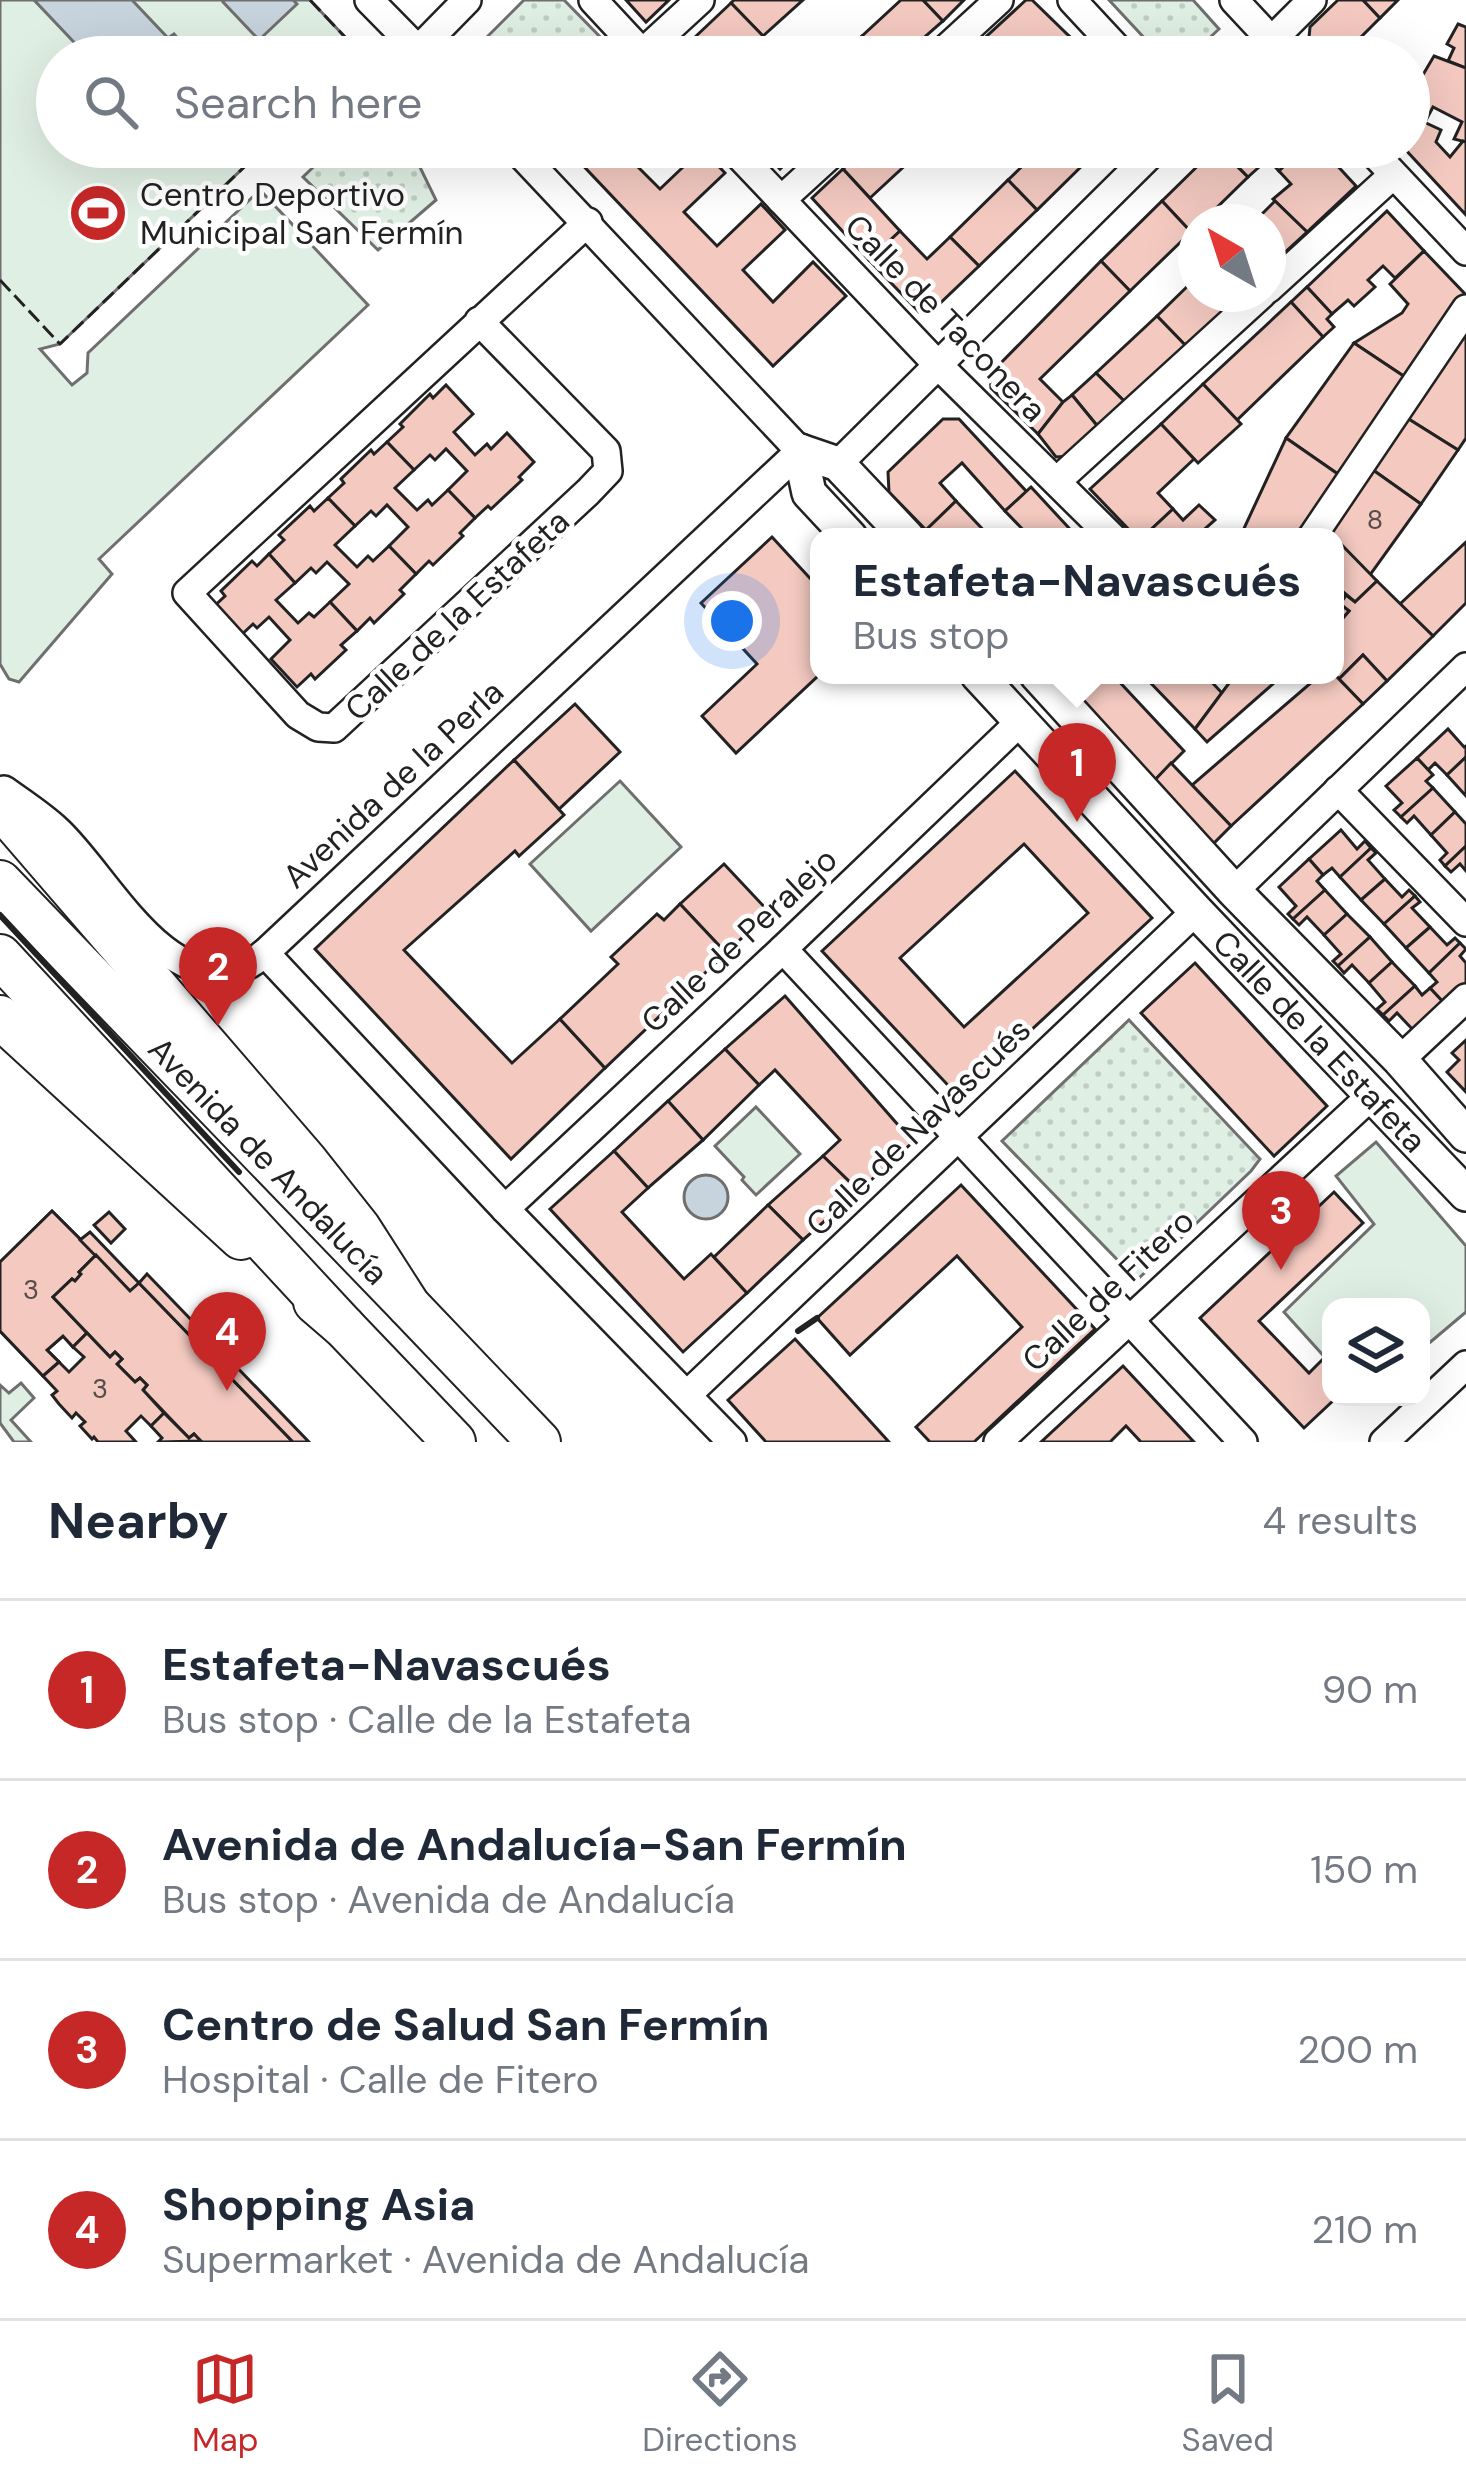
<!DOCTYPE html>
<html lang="en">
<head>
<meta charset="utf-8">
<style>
  body { margin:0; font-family:"DM Sans",sans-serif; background:#f2f2f3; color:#1f2937 }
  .controls { position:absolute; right:36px; bottom:36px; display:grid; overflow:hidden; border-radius:24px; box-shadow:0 12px 48px #0002 }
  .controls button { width:108px; height:108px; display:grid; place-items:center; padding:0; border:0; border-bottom:3px solid #e0e1e3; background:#fff; color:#1f2937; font:60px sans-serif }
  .compass { position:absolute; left:1178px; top:204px; width:108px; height:108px; border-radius:50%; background:#fff; box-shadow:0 12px 48px #0002; rotate:321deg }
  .you { position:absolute; left:732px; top:621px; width:42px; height:42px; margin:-30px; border:9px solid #fff; border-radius:50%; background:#1a73e8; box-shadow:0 0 0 18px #1a73e833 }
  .badge { display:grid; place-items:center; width:78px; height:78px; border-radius:50%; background:#c62828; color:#fff; font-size:39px; font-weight:700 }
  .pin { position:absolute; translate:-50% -99px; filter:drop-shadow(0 3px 6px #0008) }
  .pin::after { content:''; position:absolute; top:63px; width:42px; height:36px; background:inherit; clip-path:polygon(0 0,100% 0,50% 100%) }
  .popup { position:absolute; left:810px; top:528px; width:534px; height:156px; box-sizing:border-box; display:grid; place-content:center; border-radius:24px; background:#fff; filter:drop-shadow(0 3px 9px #0005); font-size:39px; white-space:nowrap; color:#747a83 }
  .popup b { font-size:45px; color:#1f2937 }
  .popup::after { content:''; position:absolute; left:50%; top:100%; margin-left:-24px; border:24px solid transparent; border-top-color:#fff }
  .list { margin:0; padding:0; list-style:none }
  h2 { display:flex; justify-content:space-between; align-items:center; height:156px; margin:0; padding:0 48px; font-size:51px }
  h2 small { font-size:39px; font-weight:400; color:#747a83 }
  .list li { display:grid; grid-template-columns:78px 1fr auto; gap:36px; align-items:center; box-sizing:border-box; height:180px; padding:0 48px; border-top:3px solid #e0e1e3 }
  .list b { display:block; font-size:45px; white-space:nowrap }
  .list p { margin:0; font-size:39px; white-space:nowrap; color:#747a83 }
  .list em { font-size:39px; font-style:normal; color:#747a83 }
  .icon { flex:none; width:66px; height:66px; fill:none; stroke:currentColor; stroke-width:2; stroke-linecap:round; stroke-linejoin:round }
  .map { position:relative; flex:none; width:1466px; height:1442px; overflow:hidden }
  .search { position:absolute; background:#fff; box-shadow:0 12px 48px #0002; left:36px; right:36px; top:36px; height:132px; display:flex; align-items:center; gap:30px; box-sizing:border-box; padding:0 42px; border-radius:66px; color:#747a83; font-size:45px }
  .sheet { height:876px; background:#fff }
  nav { display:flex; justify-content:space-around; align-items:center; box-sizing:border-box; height:168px; border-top:3px solid #e0e1e3; background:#fff; font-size:33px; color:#747a83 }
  nav a { display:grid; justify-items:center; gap:6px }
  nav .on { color:#c62828 }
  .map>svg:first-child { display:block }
  .green { fill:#e0efe3; stroke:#6f6f6f; stroke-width:3 }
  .park { fill:url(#park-dots); stroke:#6f6f6f; stroke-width:3 }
  .water { fill:#c7d3dd; stroke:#6f6f6f; stroke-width:3 }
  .building { fill:#f3c9c0; stroke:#222; stroke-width:3; fill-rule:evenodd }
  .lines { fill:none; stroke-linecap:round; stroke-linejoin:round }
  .minor-casing { stroke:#222; stroke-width:32 }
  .tertiary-casing { stroke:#222; stroke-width:38 }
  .primary-casing { stroke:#222; stroke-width:46 }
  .trunk-casing { stroke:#222; stroke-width:46 }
  .minor { stroke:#fff; stroke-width:27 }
  .tertiary { stroke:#fff; stroke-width:33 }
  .primary { stroke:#fff; stroke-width:42 }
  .trunk { stroke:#fff; stroke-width:42 }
  .fence { stroke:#222; stroke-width:3; stroke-dasharray:15 6; stroke-linecap:butt }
  .wall { stroke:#222; stroke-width:6 }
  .labels { text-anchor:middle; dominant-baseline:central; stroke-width:9; stroke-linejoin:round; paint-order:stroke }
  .number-label { font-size:27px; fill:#564c4a }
  .poi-label { font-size:33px; fill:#222; stroke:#fff; text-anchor:start }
  .street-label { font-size:33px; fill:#222; stroke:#fff }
</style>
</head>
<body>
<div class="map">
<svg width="1466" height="1442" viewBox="0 0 1466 1442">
  <defs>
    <pattern id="park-dots" width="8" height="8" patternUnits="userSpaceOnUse" patternTransform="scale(3)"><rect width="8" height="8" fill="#e0efe3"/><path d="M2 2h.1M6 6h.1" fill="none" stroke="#c0cdc2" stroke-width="1.8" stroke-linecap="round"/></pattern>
  </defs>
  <rect width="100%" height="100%" fill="#fff"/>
  <g class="green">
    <path d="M0,0H310L362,55L360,57H57V147H265L60,344L40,349L72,385L87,373L88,353L260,190L368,305L99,559L112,574L19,682L9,679L0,664Z"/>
    <path d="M620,781L681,847L591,931L530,864Z"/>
    <path d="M756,1107L800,1154L756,1195L742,1180L744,1177L715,1146Z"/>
    <path d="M1376,1142L1466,1246V1312L1421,1350V1307H1331V1364L1284,1312L1374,1224L1336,1176Z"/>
    <path d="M21,1383L34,1398L11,1420L31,1442H14L0,1423V1385L9,1393Z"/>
  </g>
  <g class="park">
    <path d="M524,0H564L611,48L603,57H482L475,49Z"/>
    <path d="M1109,0H1193L1219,29L1189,57H1162Z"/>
    <path d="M334,147H403L415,157L436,200L378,250L303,177Z"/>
    <path d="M1129,1020L1260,1159L1251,1171L1137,1280L1002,1141Z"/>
  </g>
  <g class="water">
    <path d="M34,0H132L168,38L174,34L188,50L181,57H88Z"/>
    <path d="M225,0H293L297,4L259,40L223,2Z"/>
    <circle cx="706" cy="1197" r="22"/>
  </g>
  <g class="building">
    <path d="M626,0H669L646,22Z"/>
    <path d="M734,0H803L763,36L731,3Z"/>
    <path d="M901,0H923L943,21L902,57H882L862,36Z"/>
    <path d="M923,0H964L943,21Z"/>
    <path d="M1026,0H1032L1069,36L1047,57H964Z"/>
    <path d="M1338,0H1363L1380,18L1359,39L1376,57H1317L1308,48L1310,27Z"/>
    <path d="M1363,0H1398L1380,18Z"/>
    <path d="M731,3L763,36L740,57L675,56Z"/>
    <path d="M1458,24L1466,27V68L1448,61L1454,48L1447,44Z"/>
    <path d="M862,36L882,57H839Z"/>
    <path d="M1069,36L1090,57H1047Z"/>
    <path d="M1434,56L1466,68V142L1454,139L1462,122L1433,107L1425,122L1409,115V87L1414,90Z"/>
    <path d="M1409,115L1441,130L1436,142L1450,157L1463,141L1466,142V215L1403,147H1409Z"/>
    <path d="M584,147H640L629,158L660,189L702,149L725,173L684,212L717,246L761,204L785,230L743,270L773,302L813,262L846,296L773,366L574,156Z"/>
    <path d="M759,147H802L780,169Z"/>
    <path d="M867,147H925L870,198L843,169Z"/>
    <path d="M1042,147H1093L1097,151L1037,210L1008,180Z"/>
    <path d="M1217,147L1248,177L1202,222H1196V228L1191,232L1162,201Z"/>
    <path d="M1219,147H1304L1279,171L1268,159L1248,177Z"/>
    <path d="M1304,147H1320L1356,186L1307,232L1273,199L1291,184L1279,171Z"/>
    <path d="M843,169L900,231L869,260L812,198Z"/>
    <path d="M1008,180L1037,210L979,266L950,237Z"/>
    <path d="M1162,201L1191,232L1130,291L1101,261Z"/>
    <path d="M1275,201L1307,232L1268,268V222H1254Z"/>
    <path d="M1387,211L1424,251L1395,278L1383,266L1368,280L1375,287L1354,306L1348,300L1332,314L1307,287Z"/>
    <path d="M900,231L927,259L950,237L979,266L933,310L919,312L869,260Z"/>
    <path d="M1424,251L1466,295V299L1411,381L1354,343L1402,313L1408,304L1390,284Z"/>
    <path d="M1101,261L1130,291L1040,379L1063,402L1038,434L991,388L990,374Z"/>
    <path d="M1196,278V294H1241L1186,346L1157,316Z"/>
    <path d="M1307,287L1332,314L1327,319L1334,327L1323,337L1291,302Z"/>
    <path d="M1291,302L1323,337L1237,420L1203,384Z"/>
    <path d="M1157,316L1186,346L1126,403L1096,373Z"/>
    <path d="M1466,326V438L1458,450L1407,418Z"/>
    <path d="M1354,343L1411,381L1345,479L1286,438Z"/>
    <path d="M1096,373L1126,403L1099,428L1072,395Z"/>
    <path d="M1203,384L1241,424L1198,463L1161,424Z"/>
    <path d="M446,385L473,414L454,432L475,455L487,444L491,449L507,433L534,462L519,477L522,480L491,509L488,506L475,518L448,490L467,471L446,449L435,460L430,455L414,470L387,442L403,427L400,424L430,394L433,398Z"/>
    <path d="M1072,395L1099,428L1071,456L1056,457L1038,434L1063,402Z"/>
    <path d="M1407,418L1458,450L1421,504L1373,470Z"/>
    <path d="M943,419H959L1027,492L1005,511L962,463L940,483L956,501L926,530L889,492L888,472Z"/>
    <path d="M1161,424L1194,459L1158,493L1173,509L1143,537H1136L1090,489Z"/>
    <path d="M1286,438L1345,479L1305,537H1240Z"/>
    <path d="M387,442L414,470L395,488L417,510L428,500L432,505L448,490L475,518L460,533L463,536L433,565L429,561L416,574L389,546L408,527L387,505L376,516L371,511L355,526L328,498L344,483L341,479L371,450L374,454Z"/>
    <path d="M1373,470L1421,504L1370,575L1330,533Z"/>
    <path d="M1031,487L1068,527L1077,537H1030L1005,511Z"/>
    <path d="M328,498L355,526L335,545L357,567L368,556L373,561L389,546L416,574L400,590L404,594L374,623L370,618L357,631L330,602L349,584L327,562L316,573L311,568L295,583L269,554L284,540L279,535L310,506L314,511Z"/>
    <path d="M956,501L990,537H932L926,530Z"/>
    <path d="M1199,505L1215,520L1199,534L1202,537H1143L1173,509L1183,520Z"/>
    <path d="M772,537L819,588V675L736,753L702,716L757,664L701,603Z"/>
    <path d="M1335,538L1377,581L1355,602L1335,585Z"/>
    <path d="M1466,542V603L1433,636L1400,604Z"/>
    <path d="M269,554L295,583L276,600L298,623L309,613L314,617L330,602L357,631L341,645L346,650L315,679L311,674L297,687L271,659L290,640L269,617L257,628L253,624L237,639L209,611L225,596L221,591L252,561L257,566Z"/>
    <path d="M1377,581L1433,636L1387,681L1363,655L1339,679L1335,675V657L1339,651L1335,648V614L1343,618L1349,611L1340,604L1346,595L1355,602Z"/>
    <path d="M1335,585L1346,595L1340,604L1349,611L1343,618L1335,614Z"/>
    <path d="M1363,655L1387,681L1363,704L1339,679Z"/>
    <path d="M1058,675H1113L1184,751L1153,782Z"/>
    <path d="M1143,675H1205L1222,693L1195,729Z"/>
    <path d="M1235,675H1283L1207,742L1195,729Z"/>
    <path d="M1320,675H1335L1363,704L1231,826L1192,785Z"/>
    <path d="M575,704L620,752L559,809L514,760Z"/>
    <path d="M1448,729L1464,747L1466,746V757L1447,775L1435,763L1428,770L1417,758Z"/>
    <path d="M1466,757V796L1447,775Z"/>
    <path d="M1417,758L1433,775L1426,781L1433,788L1401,817L1394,810L1402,803L1386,786Z"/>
    <path d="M514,760L564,815L519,856L515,851L404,950L512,1063L560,1019L605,1068L511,1159L315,949Z"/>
    <path d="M1171,763L1231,826L1213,844L1153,782Z"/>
    <path d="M1015,771L1152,918L959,1097L822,951ZM1024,844L1088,913L964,1027L900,958Z"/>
    <path d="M1433,788L1455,812L1431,835L1414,816L1407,823L1401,817Z"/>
    <path d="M1455,812L1466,824V846L1445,866L1440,860L1447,853L1431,835Z"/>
    <path d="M1341,830L1357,849L1365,841L1371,848L1340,877L1332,868L1323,875L1309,859Z"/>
    <path d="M1466,846V871L1460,864L1451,872L1445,866Z"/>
    <path d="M1371,848L1376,853L1368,860L1385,879L1361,900L1340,877Z"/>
    <path d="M1309,859L1323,875L1317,881L1325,890L1293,919L1288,914L1296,906L1279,887Z"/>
    <path d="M724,864L769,912L726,953L680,904Z"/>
    <path d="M1385,879L1402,897L1409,890L1415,896L1384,924L1361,900Z"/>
    <path d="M1325,890L1347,914L1324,935L1307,917L1299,925L1293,919Z"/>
    <path d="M1415,896L1420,902L1412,908L1430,927L1406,948L1384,924Z"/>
    <path d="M680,904L726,953L605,1068L560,1019L618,964L611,957L657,914L664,920Z"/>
    <path d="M1347,914L1370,937L1338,966L1333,961L1341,954L1324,935Z"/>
    <path d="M1430,927L1447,945L1455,938L1460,943L1429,973L1406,948Z"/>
    <path d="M1370,937L1392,962L1369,983L1352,965L1344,973L1338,966Z"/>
    <path d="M1460,943L1466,949L1460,956L1466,963V983L1444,1003L1430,988L1437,982L1429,973Z"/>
    <path d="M1392,962L1415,986L1383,1015L1377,1009L1385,1002L1369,983Z"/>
    <path d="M1195,963L1327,1106L1274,1156L1141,1013Z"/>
    <path d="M1415,986L1422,995L1430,988L1444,1003L1414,1031L1397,1013L1389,1021L1383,1015Z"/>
    <path d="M785,996L913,1142L859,1191L823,1156L840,1140L775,1070L759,1085L725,1049Z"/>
    <path d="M1466,1040V1092L1447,1072L1459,1060L1452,1053Z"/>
    <path d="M725,1049L759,1085L703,1140L668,1101Z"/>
    <path d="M668,1101L703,1140L648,1188L614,1151Z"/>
    <path d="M614,1151L648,1188L622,1212L684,1279L711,1254L747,1293L683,1352L550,1209Z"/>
    <path d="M823,1156L859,1191L803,1240L768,1205Z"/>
    <path d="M961,1185L1095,1329L974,1442H930L916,1427L1022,1327L957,1256L850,1355L817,1318Z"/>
    <path d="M1334,1192L1363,1223L1259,1321L1309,1373L1325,1357L1331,1363V1397H1337L1304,1428L1200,1318Z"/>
    <path d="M768,1205L803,1240L747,1293L714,1257Z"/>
    <path d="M52,1211L96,1255L79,1272L81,1274L75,1281L72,1279L53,1297L87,1333L73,1347L63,1336L47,1350L59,1362L43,1376L0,1331V1262Z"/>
    <path d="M52,1211L96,1255L79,1272L81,1274L75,1281L72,1279L53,1297L87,1333L73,1347L63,1336L47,1350L59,1362L43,1376L0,1331V1262Z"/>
    <path d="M109,1212L125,1229L111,1243L94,1225Z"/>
    <path d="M90,1232L139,1283L130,1291L80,1240Z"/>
    <path d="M96,1255L130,1291L139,1283L293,1442H200L194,1434L189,1438L143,1390L147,1385L140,1378L135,1382L117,1364L122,1359L115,1352L110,1357L53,1297L72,1279L75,1281L81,1274L79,1272Z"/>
    <path d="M147,1274L309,1442H293L139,1283Z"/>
    <path d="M87,1333L110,1357L115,1352L122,1359L117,1364L135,1382L140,1378L147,1385L143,1390L164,1413L151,1426L141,1416L126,1431L136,1442H98L94,1437L92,1439L80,1426L85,1422L76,1413L72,1418L59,1404L52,1395L57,1391L43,1376L59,1362L69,1372L84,1357L73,1347Z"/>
    <path d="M795,1339L831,1378L889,1442H766L728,1400Z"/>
    <path d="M1123,1366L1194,1442H1141L1126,1426L1110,1442H1041Z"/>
    <path d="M164,1413L189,1438L194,1434L201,1441L158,1442L162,1438L151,1426Z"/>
  </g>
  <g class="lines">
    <defs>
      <g id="minor">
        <path d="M369,0L425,57"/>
        <path d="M593,0L646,57"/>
        <path d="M1072,0L1125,57"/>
        <path d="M1234,0L1287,57"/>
        <path d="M418,50L467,0"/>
        <path d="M638,57L700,0"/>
        <path d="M937,57L999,0"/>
        <path d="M1255,57L1312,0"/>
        <path d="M731,147L937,364L1112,537"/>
        <path d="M1368,147L1466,251"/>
        <path d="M781,200L839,147"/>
        <path d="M1268,289L1393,175"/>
        <path d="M479,321L606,451L608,471L588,492L334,728L318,727L298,715L187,593L588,222"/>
        <path d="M838,464L1158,147"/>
        <path d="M1057,481L1262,294"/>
        <path d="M1312,537L1466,309"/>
        <path d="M4,790C22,803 41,815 57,830C105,874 163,994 241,968C249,966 258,958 265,953L800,451L514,147"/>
        <path d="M1338,790L1466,922"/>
        <path d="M1234,891L1466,667"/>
        <path d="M783,949L1243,1442"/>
        <path d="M265,953L505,1209L732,1442"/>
        <path d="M1400,1060L1466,998"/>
        <path d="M505,1209L783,949L1021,721"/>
        <path d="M688,1394L1196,911"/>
        <path d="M998,1442L1373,1094"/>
        <path d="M1384,1442L1466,1365"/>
      </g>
      <g id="tertiary">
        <path d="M800,451L838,464L907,537"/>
        <path d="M800,451L809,493L850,537"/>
        <path id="s1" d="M978,675L1196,911L1466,1194"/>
        <path d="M1037,675L1234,891L1400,1060L1466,1135"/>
      </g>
      <g id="primary">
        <path d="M0,806L306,1161L359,1228L409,1306L539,1442"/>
        <path d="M0,1017L241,1238"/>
        <path d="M315,1302L344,1327L454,1442"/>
      </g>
      <g id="trunk">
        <path id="s2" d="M0,882L409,1306"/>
        <path d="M0,956L344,1327"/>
      </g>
    </defs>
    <use href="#minor" class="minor-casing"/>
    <use href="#tertiary" class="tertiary-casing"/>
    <use href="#primary" class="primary-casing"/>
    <use href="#trunk" class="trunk-casing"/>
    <use href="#minor" class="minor"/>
    <use href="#tertiary" class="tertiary"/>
    <use href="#primary" class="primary"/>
    <use href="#trunk" class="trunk"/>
    <g class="fence">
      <path d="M310,0L362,55L360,57"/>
      <path d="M0,280L60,344L265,147"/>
    </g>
    <g class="wall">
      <path d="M0,915L239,1172"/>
      <path d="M798,1331L817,1318"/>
    </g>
  </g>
  <defs>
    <symbol id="stadium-disc" viewBox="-11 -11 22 22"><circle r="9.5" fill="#c62828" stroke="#fff"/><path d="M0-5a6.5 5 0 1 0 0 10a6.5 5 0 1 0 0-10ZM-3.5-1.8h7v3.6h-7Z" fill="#fff"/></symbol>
  </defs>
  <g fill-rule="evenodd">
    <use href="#stadium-disc" x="65" y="180" width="66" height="66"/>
  </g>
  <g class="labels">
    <g class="number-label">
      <text x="1375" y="519">8</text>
      <text x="31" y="1289">3</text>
      <text x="100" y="1388">3</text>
    </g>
    <g class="poi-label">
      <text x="140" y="194">Centro Deportivo<tspan x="140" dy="38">Municipal San Fermín</tspan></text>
    </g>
    <g class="street-label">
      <text transform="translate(946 318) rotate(46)">Calle de Taconera</text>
      <text transform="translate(457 615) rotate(-43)">Calle de la Estafeta</text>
      <text transform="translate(393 784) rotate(-43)">Avenida de la Perla</text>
      <text transform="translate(739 940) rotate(-43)">Calle de Peralejo</text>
      <text stroke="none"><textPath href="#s1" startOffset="501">Calle de la Estafeta</textPath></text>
      <text transform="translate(918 1127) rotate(-44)">Calle de Navascués</text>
      <text stroke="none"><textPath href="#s2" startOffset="387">Avenida de Andalucía</textPath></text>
      <text transform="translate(1108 1290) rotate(-43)">Calle de Fitero</text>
    </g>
  </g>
</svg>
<div class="controls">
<button><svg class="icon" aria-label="layers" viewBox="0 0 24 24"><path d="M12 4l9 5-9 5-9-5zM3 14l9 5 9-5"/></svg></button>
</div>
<svg class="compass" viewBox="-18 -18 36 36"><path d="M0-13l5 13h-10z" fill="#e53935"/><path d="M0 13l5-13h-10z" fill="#747a83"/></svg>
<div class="you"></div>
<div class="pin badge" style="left:1077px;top:822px">1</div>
<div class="popup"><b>Estafeta-Navascués</b>Bus stop</div>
<div class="pin badge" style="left:218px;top:1026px">2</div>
<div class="pin badge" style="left:1281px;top:1270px">3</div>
<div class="pin badge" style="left:227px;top:1391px">4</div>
<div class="search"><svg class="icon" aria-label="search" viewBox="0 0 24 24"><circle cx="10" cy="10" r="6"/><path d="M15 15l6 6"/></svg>Search here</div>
</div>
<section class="sheet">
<h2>Nearby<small>4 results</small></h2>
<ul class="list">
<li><span class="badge">1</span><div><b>Estafeta-Navascués</b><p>Bus stop · Calle de la Estafeta</p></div><em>90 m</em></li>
<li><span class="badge">2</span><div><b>Avenida de Andalucía-San Fermín</b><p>Bus stop · Avenida de Andalucía</p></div><em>150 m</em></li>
<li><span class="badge">3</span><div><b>Centro de Salud San Fermín</b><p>Hospital · Calle de Fitero</p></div><em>200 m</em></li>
<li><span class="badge">4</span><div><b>Shopping Asia</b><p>Supermarket · Avenida de Andalucía</p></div><em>210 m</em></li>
</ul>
</section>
<nav>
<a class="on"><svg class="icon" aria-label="map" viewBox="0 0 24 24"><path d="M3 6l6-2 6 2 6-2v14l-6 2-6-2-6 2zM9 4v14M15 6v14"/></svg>Map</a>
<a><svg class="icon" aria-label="directions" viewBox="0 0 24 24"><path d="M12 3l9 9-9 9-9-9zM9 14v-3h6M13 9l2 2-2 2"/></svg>Directions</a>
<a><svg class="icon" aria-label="saved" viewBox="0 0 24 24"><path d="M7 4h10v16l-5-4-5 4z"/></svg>Saved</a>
</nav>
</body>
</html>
